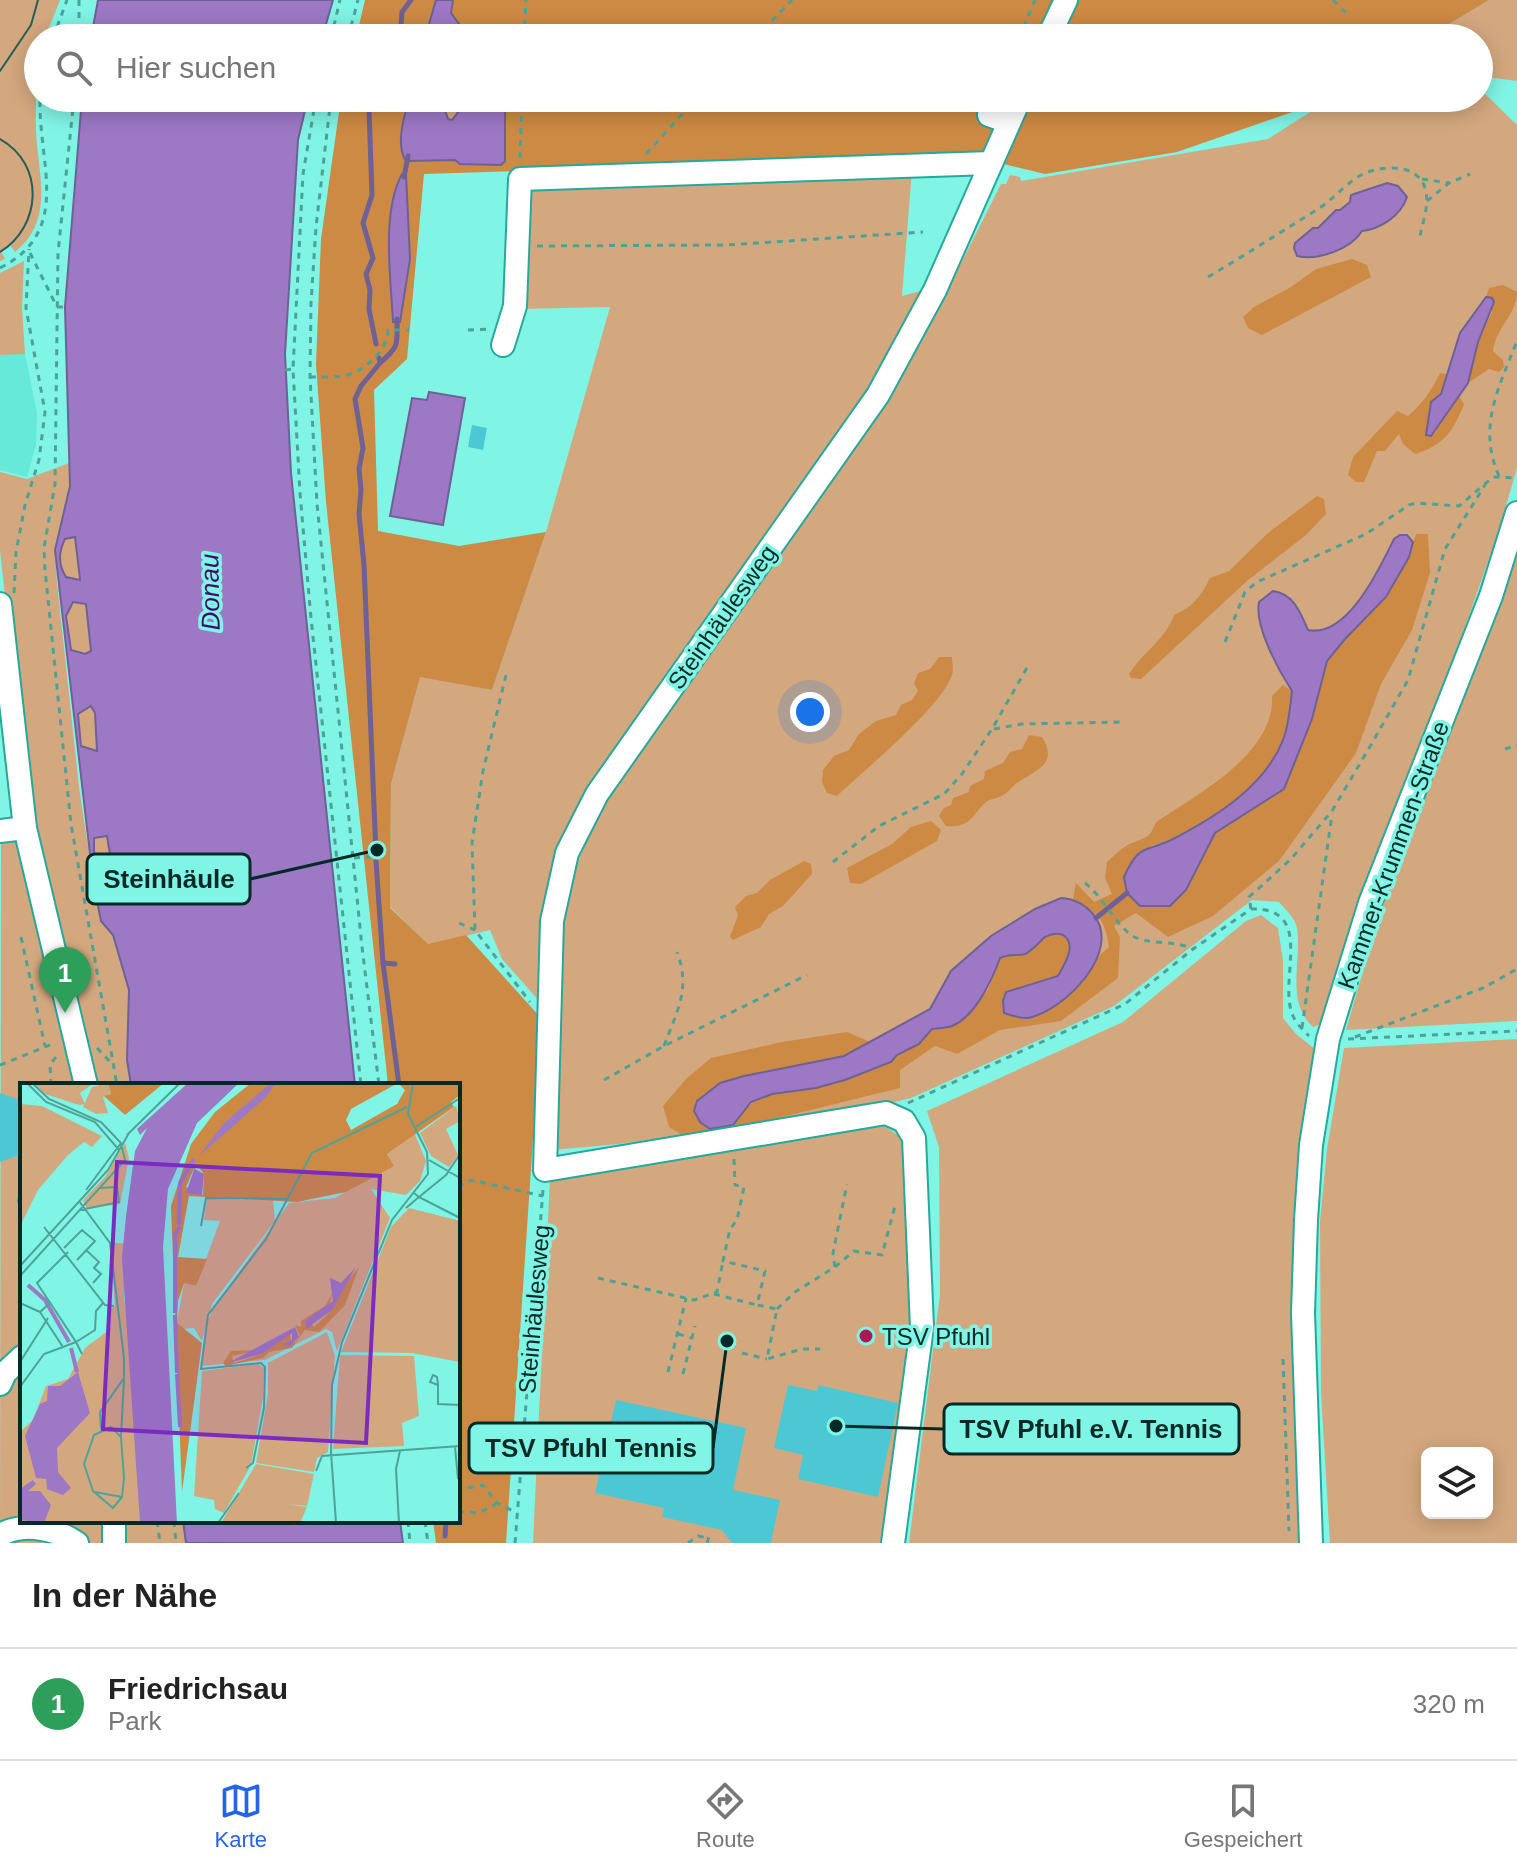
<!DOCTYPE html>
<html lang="de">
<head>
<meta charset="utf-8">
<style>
  body { margin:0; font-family:Arial,sans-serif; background:#f2f2f2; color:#222 }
  .controls { position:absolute; right:24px; bottom:24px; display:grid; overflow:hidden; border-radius:12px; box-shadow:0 4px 20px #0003 }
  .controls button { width:72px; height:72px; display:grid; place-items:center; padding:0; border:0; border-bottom:2px solid #e0e0e0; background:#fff; color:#222; font:40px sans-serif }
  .you { position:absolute; left:810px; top:712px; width:28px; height:28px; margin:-20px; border:6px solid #fff; border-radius:50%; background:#1a73e8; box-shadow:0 0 0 12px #1a73e833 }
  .badge { display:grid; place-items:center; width:52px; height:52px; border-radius:50%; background:#2563eb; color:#fff; font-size:26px; font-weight:700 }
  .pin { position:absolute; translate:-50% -66px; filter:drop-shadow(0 2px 4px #0008) }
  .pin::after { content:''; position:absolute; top:42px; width:28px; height:24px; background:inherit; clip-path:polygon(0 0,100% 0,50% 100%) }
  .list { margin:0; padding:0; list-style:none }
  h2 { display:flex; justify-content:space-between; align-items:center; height:104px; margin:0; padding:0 32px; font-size:34px }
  h2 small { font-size:26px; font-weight:400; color:#767676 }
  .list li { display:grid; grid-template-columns:52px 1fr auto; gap:24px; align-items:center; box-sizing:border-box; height:112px; padding:0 32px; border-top:2px solid #e0e0e0 }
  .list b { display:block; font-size:30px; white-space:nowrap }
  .list p { margin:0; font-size:26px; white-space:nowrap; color:#767676 }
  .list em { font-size:26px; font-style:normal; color:#767676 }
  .icon { flex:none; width:44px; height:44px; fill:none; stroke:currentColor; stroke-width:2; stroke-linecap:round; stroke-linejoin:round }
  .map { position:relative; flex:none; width:1517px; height:1543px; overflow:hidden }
  .search { position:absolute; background:#fff; box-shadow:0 4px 20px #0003; left:24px; right:24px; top:24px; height:88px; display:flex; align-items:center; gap:20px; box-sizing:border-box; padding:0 28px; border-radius:44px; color:#767676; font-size:30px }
  .sheet { height:216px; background:#fff }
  nav { display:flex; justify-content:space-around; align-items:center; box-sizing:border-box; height:112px; border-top:2px solid #e0e0e0; background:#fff; font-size:22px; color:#767676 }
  nav a { display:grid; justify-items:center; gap:4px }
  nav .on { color:#2563eb }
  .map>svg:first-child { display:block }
  .built { fill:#67e9d9 }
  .green { fill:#d4a87f; fill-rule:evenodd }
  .forest { fill:#cd8a44; fill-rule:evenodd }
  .water { fill:#9c78c5; stroke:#6e6195; stroke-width:2; fill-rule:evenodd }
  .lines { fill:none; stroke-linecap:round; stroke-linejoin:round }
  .stream { stroke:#6e6195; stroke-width:5 }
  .building { fill:#4cc8d4 }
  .minor-casing { stroke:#26a89b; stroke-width:26 }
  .path { stroke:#4da297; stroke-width:3; stroke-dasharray:6 6; stroke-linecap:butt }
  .minor { stroke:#fff; stroke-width:22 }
  .tram { stroke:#245f59; stroke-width:2 }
  .poi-dot { fill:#aa1952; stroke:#80f4e5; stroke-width:3 }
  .labels { text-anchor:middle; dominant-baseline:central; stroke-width:7; stroke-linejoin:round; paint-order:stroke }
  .street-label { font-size:24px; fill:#032a26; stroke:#80f4e5 }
  .poi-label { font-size:24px; fill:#032a26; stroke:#80f4e5; text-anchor:start }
  .water-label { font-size:26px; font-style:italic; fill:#420b6a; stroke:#80f4e5 }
  .inset-river { fill:none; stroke:#9c78c5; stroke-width:4 }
  .inset-road { fill:none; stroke:#4ea399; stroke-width:2 }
  .view { fill:#7b2cbf; fill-opacity:0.15; stroke:#7b2cbf; stroke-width:4 }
  .inset-edge { fill:none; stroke:#032a26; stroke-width:4 }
  .leader { fill:none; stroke:#032a26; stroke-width:3 }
  .callout-dot { fill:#032a26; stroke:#80f4e5; stroke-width:3 }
  .callout { fill:#80f4e5; stroke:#032a26; stroke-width:3 }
  .callout-label { font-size:26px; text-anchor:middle; font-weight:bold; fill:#032a26 }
</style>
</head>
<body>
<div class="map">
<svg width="1517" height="1543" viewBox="0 0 1517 1543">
  <rect width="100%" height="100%" fill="#80f4e5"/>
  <path class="built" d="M13,353L25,354L37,413L36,445L27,477L0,470V355Z"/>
  <g class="green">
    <path d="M0,0H60L45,38H38C38,69 35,100 36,131C38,174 55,220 15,252L10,245L1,251L5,259L0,261Z"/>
    <path d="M1489,0H1517V81L1479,76V38H1426Z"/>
    <path d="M1479,88L1517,125V468L1499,530L1432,721L1321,1024L1313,1027C1285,1001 1302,962 1297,928C1295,918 1286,910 1279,902L1252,900L1114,1006L911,1098L874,1107L619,1144L552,1150L565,891L603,805L847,454L926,333L1001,184H1006L1010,175L1020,177L1021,181L1268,139L1332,98H1479Z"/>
    <path d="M454,98H459L464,104L452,120H448L445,109L447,102Z"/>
    <path d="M912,170L902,296L924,290L870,390L638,718L542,916L541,1003L502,959L490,930L428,945L390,907L391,784L420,676L492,690L546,532L610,307L520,309L526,183Z"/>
    <path d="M24,261L22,307L25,354L0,355V273Z"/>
    <path d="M69,463L70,486L55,550L57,583L79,787L93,880L101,921L112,935L129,990L127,1060L131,1085H22V1521H183L186,1543H0L1,843L32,839L0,551V472L27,479Z"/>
    <path d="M75,536L80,580L65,577C58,565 59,551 65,539Z"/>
    <path d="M1517,549V1021L1346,1030L1381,909L1454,724Z"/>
    <path d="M73,602L86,604L91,651L85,654L71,650L66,616Z"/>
    <path d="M91,706L95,713L98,751L82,747L78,714Z"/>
    <path d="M107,835L112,867L102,868L94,860V838Z"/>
    <path d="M1261,915L1278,928L1283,961V1018L1296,1034L1316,1050L1300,1142L1296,1218L1294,1391L1301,1543H909L940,1294L939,1147L927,1111L1123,1022L1246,921Z"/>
    <path d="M1517,1039V1543H1330L1321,1393L1320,1221L1327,1149L1344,1048ZM1427,1453H1487V1513H1427Z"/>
    <path d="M874,1120L906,1140L914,1313L888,1543H533L550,1177Z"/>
  </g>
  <g class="forest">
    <path d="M365,0H436L425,38H356Z"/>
    <path d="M453,0H1489L1426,38H504L497,25H460L451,13Z"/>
    <path d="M341,98H410L402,125L407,161L455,160L504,118L505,98H1333L1177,152L1045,174L975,157L424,174L407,359L374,390L378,531L459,546L546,532L492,690L420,677L391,784L390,908L428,944L466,935L541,1018L506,1543H436L433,1521H458V1085H388L326,502L316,364L321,239ZM404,174L406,190L400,322H394L389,257Z"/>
    <path d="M1352,259L1367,265L1371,277L1262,335L1248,328L1243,317L1254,307L1291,287L1316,269Z"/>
    <path d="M1503,285L1517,292C1516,316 1495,329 1493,351L1503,360L1504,367L1499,372L1489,369L1468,383L1478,342L1492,312V298L1486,297L1489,288Z"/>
    <path d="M1440,373L1446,374L1435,434L1442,418L1458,395L1464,404C1453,432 1444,445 1415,454L1403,444L1399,434L1385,451H1377L1364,482H1356L1348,475L1353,457L1397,411L1408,416C1423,403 1431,391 1440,373Z"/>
    <path d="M1317,496L1324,499L1326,514L1306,535L1247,581L1141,679L1131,678L1129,674C1142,653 1166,639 1174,615C1192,608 1202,595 1210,578L1229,571L1268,533Z"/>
    <path d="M1416,534H1428L1430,573L1412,630L1381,684L1356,753L1279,861L1213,916L1168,937L1136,913L1114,926L1120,937L1118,978L1061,1021L1000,1030L957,1054L935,1046L900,1070V1088L782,1117L748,1133L690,1140L669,1127L663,1106L687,1078L711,1058L782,1042L847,1032L870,1042L844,1056L744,1076L720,1083L733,1125C759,1085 779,1096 819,1087C855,1080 909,1056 932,1029L953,1026L988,990L1000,958C1009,954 1016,956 1025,954C1035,951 1041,938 1051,934C1056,933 1059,933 1063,935C1078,944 1064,965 1058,976L1006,992L1004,1013L1026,1019L1047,1010L1082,984L1099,956L1109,947C1104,916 1099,916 1073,899L1076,883L1094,902L1112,894L1105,878L1107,862C1113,857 1119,850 1126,846C1132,842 1143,840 1149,835C1154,830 1153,824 1159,820C1200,793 1275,753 1272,696L1283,685L1292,691C1290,707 1289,725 1283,740C1263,789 1199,833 1150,846L1169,906L1186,890L1215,833L1284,789L1312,719L1327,661L1409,557Z"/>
    <path d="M939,657H952C952,663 954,670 952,675C941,708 864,770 837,796L827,793L822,782L823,770L834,756L849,750L859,734L876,721L896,715L901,705L912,700L918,691L914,683L918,673L930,669Z"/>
    <path d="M1029,735L1042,737C1059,764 1036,770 1017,783C1012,786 1009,792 1003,795C998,799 991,798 986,802C971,816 971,828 946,826L939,816L944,808L951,805L953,798L969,792L970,786L984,779L985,771L1003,763L1010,752L1022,749Z"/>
    <path d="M931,821L941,830L937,841L861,884L850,883L847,868L892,844L911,827Z"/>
    <path d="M804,861L811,864L812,874L783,906L769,914L761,927L733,940L730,937L738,915L735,907L746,896L757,893L770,880Z"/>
  </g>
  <g class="water">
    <path d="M98,0H333L322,38H91Z"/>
    <path d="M436,0H453L451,13L460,25H498L504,38H425Z"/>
    <path d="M82,98H308L298,140L285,354L291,473L355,1085H131L127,1060L129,990L113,935L101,921L93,880L55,550L70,486L65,307ZM75,537L80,579V580L66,577C58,565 59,551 65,539ZM73,602L86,604L91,651L85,654L71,650L66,616ZM91,706L95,713L97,751L81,746L78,714ZM107,836L112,866L102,868L94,860V838Z"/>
    <path d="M410,98H454L447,102L445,110L448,119L452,120L464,104L459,98H505V161L501,165L460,164L455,160L406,161C395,145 404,115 410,98Z"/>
    <path d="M402,174H406L410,259L400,322H393C391,279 381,213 402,174Z"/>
    <path d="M1387,183L1398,186L1407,197C1401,216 1380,229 1362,231C1351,249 1318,261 1297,256L1294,248L1295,243L1313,228H1318L1336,210H1340L1350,202L1351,195Z"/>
    <path d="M1486,297L1492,298L1494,302L1478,342L1468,383L1431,436L1426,435L1431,402L1441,394L1460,333Z"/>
    <path d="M429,392L465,398L443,525L390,516L412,398L427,400Z"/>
    <path d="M1400,535H1407L1413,542L1409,557L1386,597L1345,639L1327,661L1312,719L1284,789L1215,833L1186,890L1170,906H1140L1127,893L1124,877C1140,841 1147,853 1175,838C1217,816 1265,786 1283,740C1289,725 1290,707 1292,691C1279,671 1254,626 1259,602L1273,591C1294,594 1300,612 1308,630C1348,638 1380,567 1394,539Z"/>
    <path d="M1061,898C1075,899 1084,904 1093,914C1124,951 1064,1011 1028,1018C1021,1019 1011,1015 1004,1013L1003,1001L1006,992L1058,976C1064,965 1078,944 1063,935C1057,932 1051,934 1045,937C1039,942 1032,951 1025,954C1017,956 1009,954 1000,958C992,980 975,1017 952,1026C946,1028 938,1028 932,1029L919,1044L897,1055L891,1062L845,1080L816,1088L772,1094L751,1102L733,1125L710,1129L700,1122L694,1111L697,1101L720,1083L744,1076L844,1056L930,1009L951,971L991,936L1035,909Z"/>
    <path d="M183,1521H400L403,1543H186Z"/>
  </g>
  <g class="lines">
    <g class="stream">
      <path d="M400,38L402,12L411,0"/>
      <path d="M372,98L369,110L372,195L363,223L373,258L366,274L370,290L369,309L376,344"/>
      <path d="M404,177L408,156"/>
      <path d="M381,362C400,346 397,343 397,319"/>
      <path d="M376,854L364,565L359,514L361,490L359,469L363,448L355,399L361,386L380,363L379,358"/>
      <path d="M376,861L383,963L399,1085"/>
      <path d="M1096,918L1127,893"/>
      <path d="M383,963L395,964"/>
      <path d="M445,1536L446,1521"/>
    </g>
  </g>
  <g class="building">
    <path d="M472,425L487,428L483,450L468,447Z"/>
    <path d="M0,1093L22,1101V1154L0,1162Z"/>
    <path d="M788,1385L817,1391L818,1385L898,1403L878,1497L798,1479L803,1455L774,1448Z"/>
    <path d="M616,1400L746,1428L733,1490L780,1500L771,1543H732L722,1530L662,1517L664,1508L595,1493Z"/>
  </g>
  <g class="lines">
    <defs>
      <g id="minor">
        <path d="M1048,38L1066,0"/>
        <path d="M989,115L1009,122"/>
        <path d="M503,345L515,306L520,179L991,163"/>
        <path d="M0,604L25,828L86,1085"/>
        <path d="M0,831L25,828"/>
        <path d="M0,1384L5,1373L22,1357"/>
        <path d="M114,1521V1543"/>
        <path d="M0,1535C24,1522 55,1528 77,1543"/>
        <path d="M893,1543L922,1327L914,1138L904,1121L886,1113L545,1170L552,921L567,853L597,794L878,395L935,290L1020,98"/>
        <path d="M1311,1543L1303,1313L1306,1220L1311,1145L1328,1039L1370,903L1491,596L1517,513"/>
      </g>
    </defs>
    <use href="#minor" class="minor-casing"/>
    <g class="path">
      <path d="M79,0V38"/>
      <path d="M1333,0L1350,17"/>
      <path d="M53,38L67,0"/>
      <path d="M331,38L340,0"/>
      <path d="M348,38L358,0"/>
      <path d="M524,38L526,0"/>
      <path d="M755,38L792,0"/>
      <path d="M1019,38L1035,0"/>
      <path d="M74,98L58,253L55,484L44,548L45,570L71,824L117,1085"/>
      <path d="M316,98L303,174L293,369L300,493L311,618L361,1085"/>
      <path d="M331,98L316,227L311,303L310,377L317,504L362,947L379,1085"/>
      <path d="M646,154L697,98"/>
      <path d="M520,158L522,98"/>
      <path d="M1422,179L1449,183"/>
      <path d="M1427,201L1449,183L1470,174"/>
      <path d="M537,246L727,245L923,232"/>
      <path d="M30,253L55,303"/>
      <path d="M0,268C73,231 38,163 40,98"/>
      <path d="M1208,277C1245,255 1281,232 1318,209C1332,200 1343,187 1356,178C1375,165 1417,161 1425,188C1430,203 1423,221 1420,236"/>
      <path d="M57,307H65"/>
      <path d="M468,330L489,329"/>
      <path d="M285,370L293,369"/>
      <path d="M310,377C323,377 339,378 351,374C368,367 388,349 388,330H409"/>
      <path d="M1499,476C1477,427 1499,387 1517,341"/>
      <path d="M14,593L16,552L25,505L39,460L45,412L26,308L29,249"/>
      <path d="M1225,642L1245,592L1257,582L1366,534L1409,505L1417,503L1459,506L1493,477L1517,478"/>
      <path d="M506,675L483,771L472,843L475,930L530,1002"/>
      <path d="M994,729L1022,724L1122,722"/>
      <path d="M1505,749L1517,745"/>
      <path d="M354,858L385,856"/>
      <path d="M833,862L879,826L944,794L962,774L992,729L1028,666"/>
      <path d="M1085,883C1103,897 1113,921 1131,935C1145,945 1173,940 1191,948"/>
      <path d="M1251,909L1249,897L1290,860L1332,811L1368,750L1408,680L1445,549L1485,485"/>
      <path d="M459,923L475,930"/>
      <path d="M21,937L45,1046"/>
      <path d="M1302,1028L1332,814"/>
      <path d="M1355,1037L1483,988L1517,969"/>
      <path d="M1348,1039L1517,1031"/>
      <path d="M664,1046C677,1011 691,989 677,952"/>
      <path d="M97,1048L114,1066"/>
      <path d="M0,1065L55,1043"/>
      <path d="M604,1080L664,1046L807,975"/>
      <path d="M51,1085L50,1064L59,1054"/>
      <path d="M908,1103L1125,1004L1193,949L1251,909C1317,907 1277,980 1293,1016C1296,1023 1303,1030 1309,1036"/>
      <path d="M734,1159L735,1185L744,1187L737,1220L730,1229L723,1261L765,1271L757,1305L777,1309L767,1359L802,1349H820"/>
      <path d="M22,1185L18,1203L22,1219"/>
      <path d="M458,1187L471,1180L543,1196"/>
      <path d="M835,1267L854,1251L882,1255L896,1202"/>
      <path d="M598,1278L694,1300L717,1292L723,1261"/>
      <path d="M714,1294L757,1305"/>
      <path d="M777,1309L795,1292L835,1267L833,1253L847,1184"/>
      <path d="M678,1334L692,1338"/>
      <path d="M742,1353L767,1359"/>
      <path d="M1283,1359L1289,1531"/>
      <path d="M668,1372L686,1298"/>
      <path d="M683,1374L695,1326"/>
      <path d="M458,1493L461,1489L483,1485L497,1503L517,1513"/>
      <path d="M458,1512L479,1513L496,1504"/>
      <path d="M157,1521L160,1543"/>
      <path d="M174,1521L176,1543"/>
      <path d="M408,1521L410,1543"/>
      <path d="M425,1521L428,1543"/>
      <path d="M515,1543L543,1190"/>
      <path d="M688,1543L698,1536L708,1538"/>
      <path d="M707,1543L710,1533"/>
    </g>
    <use href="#minor" class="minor"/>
    <g class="tram">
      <path d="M0,71L31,25L38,0"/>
      <path d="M0,139C45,164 42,226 0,252"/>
    </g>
  </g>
  <circle class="poi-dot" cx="866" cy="1336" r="8"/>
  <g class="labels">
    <g class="street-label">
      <text transform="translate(722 617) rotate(-55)">Steinhäulesweg</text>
      <text transform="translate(1393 855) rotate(-70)">Kammer-Krummen-Straße</text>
      <text transform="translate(534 1309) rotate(-85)">Steinhäulesweg</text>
    </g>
    <g class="poi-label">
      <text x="882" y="1336">TSV Pfuhl</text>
    </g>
    <g class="water-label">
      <text transform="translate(210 592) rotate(-91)">Donau</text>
    </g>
  </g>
  <g transform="translate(20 1083)">
    <rect width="440" height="440" fill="#80f4e5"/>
    <path d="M14,0H74L60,10L65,21L59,22L25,11ZM88,0L91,11L83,14L88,30L76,31L63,24L72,4ZM0,21L22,23L82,53L72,64L64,59L48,72L18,107L0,143ZM436,23L440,38L426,46L438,72L429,84L411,73L400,50ZM395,51L406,78L400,98L386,112L351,106L370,135L317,268L312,249L306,246L245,277L182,283L187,238L194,224L269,120L315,115L373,82L367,71ZM105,60L109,75L100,121L67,126L63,117L85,94ZM187,116L253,117L255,138L192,221L182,258L174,245L163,246L157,240L164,200L176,203L200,138L184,137ZM389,125L440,138V279L392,270L321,269L371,144ZM91,160H105L104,216L111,252L120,440H0V349L13,337L26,303L48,296L65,265L89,247L90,225L95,224ZM307,249L315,273L308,369L297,375L294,389L236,380L248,311V280ZM320,272L394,273L399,333L382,340L384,363L313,366ZM238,281L244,285L243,315L231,382L204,430L195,426L194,417L174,413L182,288ZM236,381L294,391L287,423L265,421L287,424L280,440H201Z" fill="#d4a87f"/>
    <path d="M88,0H144L105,32L84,13L91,11ZM231,0H378L331,26L326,37L331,47L377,21L385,7L378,0H440V12L431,19L434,24L367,71L374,83L326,109L277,119L169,113L158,174L187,176L176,203L164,200L158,218L157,240L182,260L162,409L151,123L171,61L195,29ZM176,81L184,91L183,112L166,104ZM339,184L325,222L299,249L285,247L272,265L249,269L243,275L206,283L203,280L211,268L238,267L212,273L214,280L242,271L270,250L271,258L262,260L275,259L280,253L275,242L281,244V238L305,223L313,209L308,226L288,236L294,244L312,227L321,206Z" fill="#cd8a44" fill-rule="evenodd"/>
    <path d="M168,0H219L177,40L148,106L143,164L157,440H120L102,175L106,133L115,68L127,45L120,52L117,46ZM251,0H256L245,15L179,73L204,40ZM177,78L175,86L184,91L182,112L166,110ZM336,184L312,227L286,246V237L313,218L310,195L321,200ZM275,244L279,254L269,263L262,261L272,257V250L242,271L208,280ZM58,289L70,330L37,365L38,389L51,405L43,412L27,406L26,396L16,395L5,353L20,321L27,318L28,303H40ZM13,397L16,401L8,408H20L31,422L24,440L0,437V406Z" fill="#9c78c5"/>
    <path class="inset-river" d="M159,142L160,100L174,76M8,202L25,217L49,259M155,230V151L160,144M155,232L157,290M51,265L57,289M157,291L160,344"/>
    <path class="inset-road" d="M7,0L26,19L75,39L99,67M394,45L440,15M107,52L160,0M409,77L440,95M66,107L101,60M394,110L399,114L426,92L440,71M59,118L90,160L104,275V295L80,329L81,346M386,125L399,114L440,135M60,127L99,119L97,104L80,105M181,143L186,115L267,116M24,144L85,222L94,223M44,165L62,147L75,158L57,177M66,167L79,179L74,185L81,191L73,200M0,183L88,87L109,50M0,193L105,77L101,60L81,39L29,16L12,0M0,220L20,229L31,219M20,229L43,264L56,259L17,200L48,169M62,271L56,259L75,247L76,228L83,220M0,279L28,235M418,302L410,299L413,292L417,294L418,302V321L440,322M0,304L24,271L43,264M91,344L101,354L104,395L102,414L93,425L73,408L64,381L74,352ZM101,353L104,296M435,364L438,396M311,369L316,440M311,372L312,302L322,259L372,137L408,91L407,69L388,31L393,0M226,385L233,380L244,325L245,284L241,280L181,286L188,232L246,156L292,70L387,24M296,388L302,373L440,363M75,409L102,414M198,440L219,410M379,440L376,386L380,368"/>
    <path class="view" d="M97,79L360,93L346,360L83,346Z"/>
    <rect width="440" height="440" class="inset-edge"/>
  </g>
  <path class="leader" d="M377 850L250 879M836 1426L944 1429M727 1341L713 1448"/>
  <g class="callout-dot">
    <circle cx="377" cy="850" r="8"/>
    <circle cx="836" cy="1426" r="8"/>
    <circle cx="727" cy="1341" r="8"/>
  </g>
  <g class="callout">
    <rect x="87" y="854" width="163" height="50" rx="8"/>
    <rect x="944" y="1404" width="295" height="50" rx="8"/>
    <rect x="469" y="1423" width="244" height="50" rx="8"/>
  </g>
  <g class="callout-label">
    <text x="169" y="888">Steinhäule</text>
    <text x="1091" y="1438">TSV Pfuhl e.V. Tennis</text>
    <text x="591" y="1457">TSV Pfuhl Tennis</text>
  </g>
</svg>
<div class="controls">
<button><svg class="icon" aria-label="layers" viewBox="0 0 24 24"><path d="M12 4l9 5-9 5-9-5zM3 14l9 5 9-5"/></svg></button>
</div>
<div class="you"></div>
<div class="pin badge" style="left:65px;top:1013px;background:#2e9e5b">1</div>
<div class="search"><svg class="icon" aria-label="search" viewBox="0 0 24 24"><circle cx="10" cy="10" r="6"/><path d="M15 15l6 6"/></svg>Hier suchen</div>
</div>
<section class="sheet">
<h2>In der Nähe<small></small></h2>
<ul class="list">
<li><span class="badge" style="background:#2e9e5b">1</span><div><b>Friedrichsau</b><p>Park</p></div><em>320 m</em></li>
</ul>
</section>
<nav>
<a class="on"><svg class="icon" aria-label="map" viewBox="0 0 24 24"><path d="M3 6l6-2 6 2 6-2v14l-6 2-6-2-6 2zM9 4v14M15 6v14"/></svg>Karte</a>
<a><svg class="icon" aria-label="directions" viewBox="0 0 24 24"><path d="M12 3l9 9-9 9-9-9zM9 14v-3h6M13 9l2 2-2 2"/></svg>Route</a>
<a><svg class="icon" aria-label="saved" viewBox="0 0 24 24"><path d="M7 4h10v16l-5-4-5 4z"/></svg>Gespeichert</a>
</nav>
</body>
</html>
